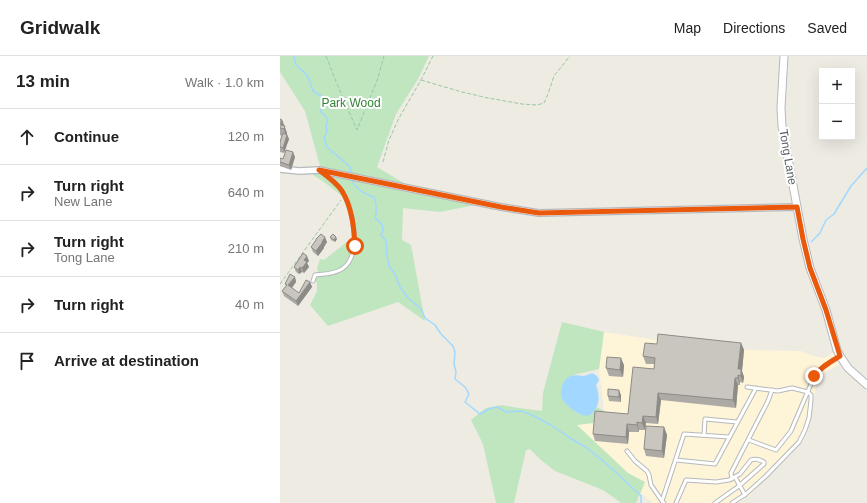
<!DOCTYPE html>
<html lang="en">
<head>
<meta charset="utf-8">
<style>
  body { margin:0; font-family:Helvetica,sans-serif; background:#f2f2f2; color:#222 }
  .controls { position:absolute; right:12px; top:12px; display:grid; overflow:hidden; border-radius:0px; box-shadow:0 4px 16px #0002 }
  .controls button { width:36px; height:36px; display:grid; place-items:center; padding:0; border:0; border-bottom:1px solid #e0e0e0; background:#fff; color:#222; font:20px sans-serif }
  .stop { position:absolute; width:12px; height:12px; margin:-9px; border:3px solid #ea580c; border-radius:50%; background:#fff }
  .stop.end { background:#ea580c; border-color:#fff; box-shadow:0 1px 4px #0008 }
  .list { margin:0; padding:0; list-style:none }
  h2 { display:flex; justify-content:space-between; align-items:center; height:52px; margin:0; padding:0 16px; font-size:17px }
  h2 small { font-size:13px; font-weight:400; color:#767676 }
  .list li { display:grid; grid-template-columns:26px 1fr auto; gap:12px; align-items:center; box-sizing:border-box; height:56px; padding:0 16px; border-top:1px solid #e0e0e0 }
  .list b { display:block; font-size:15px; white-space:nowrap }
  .list p { margin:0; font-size:13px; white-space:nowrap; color:#767676 }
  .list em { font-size:13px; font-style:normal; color:#767676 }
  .icon { flex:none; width:22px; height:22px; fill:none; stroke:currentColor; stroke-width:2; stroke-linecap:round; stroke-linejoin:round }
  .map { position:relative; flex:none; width:587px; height:447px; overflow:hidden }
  header { display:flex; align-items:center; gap:24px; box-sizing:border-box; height:56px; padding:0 20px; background:#fff; border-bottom:1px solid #e0e0e0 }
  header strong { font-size:19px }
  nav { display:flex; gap:22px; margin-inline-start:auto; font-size:14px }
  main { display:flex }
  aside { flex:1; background:#fff }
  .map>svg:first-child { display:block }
  .commercial { fill:#fef4d7 }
  .green { fill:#bfe6bf }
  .water { fill:#a2d8ff }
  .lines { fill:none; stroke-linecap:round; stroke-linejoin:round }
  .stream { stroke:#a2d8ff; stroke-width:1.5 }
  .service-casing { stroke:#b5b9bd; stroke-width:5 }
  .minor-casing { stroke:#b5b9bd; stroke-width:8 }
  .tertiary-casing { stroke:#b5b9bd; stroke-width:9 }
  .path { stroke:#97c7a4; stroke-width:1; stroke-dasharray:4 2; stroke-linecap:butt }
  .service { stroke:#fff; stroke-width:3 }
  .minor { stroke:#fff; stroke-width:5.5 }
  .tertiary { stroke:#fff; stroke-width:7 }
  .wall { fill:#adaaa5 }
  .shaded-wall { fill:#8d8b86 }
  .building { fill:#c9c6c0; stroke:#8d8b86 }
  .route { stroke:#ea580c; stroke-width:5 }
  .labels { text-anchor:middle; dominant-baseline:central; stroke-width:4; stroke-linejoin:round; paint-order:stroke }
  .park-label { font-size:12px; fill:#338335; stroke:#fff }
  .street-label { font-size:12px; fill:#5b5f64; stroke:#fff }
</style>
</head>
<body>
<header>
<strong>Gridwalk</strong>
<nav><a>Map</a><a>Directions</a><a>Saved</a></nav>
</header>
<main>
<aside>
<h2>13 min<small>Walk · 1.0 km</small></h2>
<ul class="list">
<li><svg class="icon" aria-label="ahead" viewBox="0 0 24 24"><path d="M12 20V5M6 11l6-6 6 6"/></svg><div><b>Continue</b></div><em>120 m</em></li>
<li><svg class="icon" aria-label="right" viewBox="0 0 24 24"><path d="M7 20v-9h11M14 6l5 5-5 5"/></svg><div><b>Turn right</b><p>New Lane</p></div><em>640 m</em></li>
<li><svg class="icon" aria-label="right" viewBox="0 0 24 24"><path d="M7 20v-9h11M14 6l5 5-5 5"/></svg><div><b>Turn right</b><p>Tong Lane</p></div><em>210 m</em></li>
<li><svg class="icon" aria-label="right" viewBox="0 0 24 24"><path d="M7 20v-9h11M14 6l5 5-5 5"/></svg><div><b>Turn right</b></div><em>40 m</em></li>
<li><svg class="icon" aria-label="arrive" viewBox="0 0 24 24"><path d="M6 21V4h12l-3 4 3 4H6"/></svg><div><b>Arrive at destination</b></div></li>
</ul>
</aside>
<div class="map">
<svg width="587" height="447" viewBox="0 0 587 447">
  <rect width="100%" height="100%" fill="#eeebe3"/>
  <path class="commercial" d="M324,276L384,285L471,294L521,295L533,300L544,302L550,299L554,295L559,309L543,317L538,323L536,330L528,372L524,382L516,393L469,440L458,447H373L361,437L365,426L348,417L296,369L313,367L324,355L319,313Z"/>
  <g class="green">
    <path d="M0,0H149L138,23L116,58L97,111L127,129V134L195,149L160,156L123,152L122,184L131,189L145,265L118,246L48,270L30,249L37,235V227L35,225L34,223C41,218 50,220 58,216C88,202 75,165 67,141L62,140L44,126L33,119L40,110L25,55L0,16Z"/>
    <path d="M73,181C74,195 69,211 55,215C50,217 44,217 39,218L38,217L37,212L40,203L44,204Z"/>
    <path d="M282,266L324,276L319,313L293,319L283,328L281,335L282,343L286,348L298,357H313L317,351L324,355L313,367L297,369L348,417L365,426L356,447H340V446L323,434L275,415L261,404L250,393L246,394L234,447H216L203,388L191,364L206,352L221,349L239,352L262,355L263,337Z"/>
  </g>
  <path class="water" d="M312,317L317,320L319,324L316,329C319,337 320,345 316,352C310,364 302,360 293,354C289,351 285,348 282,343C279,336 282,325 289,321C294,318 298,320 304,320C307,319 310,318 312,317Z"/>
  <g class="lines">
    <g class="stream">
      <path d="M14,0L16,9L26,18L29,24L33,35L41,40L45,46L40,55L48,63L46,70L47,75L44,82L47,91L70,111L71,118"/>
      <path d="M72,122C73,132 85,138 94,141C97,148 97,154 95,162C101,167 106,171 101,179L106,185L107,200L109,210L115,218L120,231L128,242L141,253L145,262L155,269L161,278L173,290L175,296L174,308L176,316L175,323L185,331L189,338L185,346L200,358L209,353L217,351L226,356L242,355L254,360L271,369L290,382L307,392L329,410L361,440V447"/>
      <path d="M531,186L540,177L546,164L554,158L571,130L587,112"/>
    </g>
    <defs>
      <g id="service">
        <path d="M33,225L35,219C45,218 54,218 62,213C83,199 73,153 62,135C57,127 49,122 42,116"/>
        <path d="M424,379L425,363L457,366"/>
        <path d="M469,384L496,394L511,375L534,321C541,311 550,306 560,300"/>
        <path d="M347,395L355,405L367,415L369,419L371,429L382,445"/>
        <path d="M396,404L435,408L476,332"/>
        <path d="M455,421L465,439"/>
        <path d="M452,423L451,417L488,345L492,334"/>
        <path d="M384,447L382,445L404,378L449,381"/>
        <path d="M396,447L406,424L436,426L449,424L460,418L471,404C476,402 480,404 484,406V408L459,430L435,447"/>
        <path d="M452,447L466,438L486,420L519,386L525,374L529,362L531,344V339L528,336L512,332L498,335L467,331"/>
      </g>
      <path id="minor" d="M0,113L19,115L39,114L221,151L259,157L517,151"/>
      <path id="tertiary" d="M504,0L501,52L502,70L523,183L530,212L546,254L557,294L560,300L568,312L587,329"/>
    </defs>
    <use href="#service" class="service-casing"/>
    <use href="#minor" class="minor-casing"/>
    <use href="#tertiary" class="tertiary-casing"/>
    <g class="path">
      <path d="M46,0L57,28L77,74L98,22L104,0"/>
      <path d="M141,24L182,36L208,42L242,48L257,49L264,47L268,38L274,20L290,0"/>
      <path d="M103,106L109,84L119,62L141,24L153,0"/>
      <path d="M0,228L61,144"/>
    </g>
    <use href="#service" class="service"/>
    <use href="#minor" class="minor"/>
    <use href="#tertiary" class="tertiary"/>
  </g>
  <g class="wall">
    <path d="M0,63L2,64L7,77V78L9,83L4,97L0,96V86L2,80L0,79Z"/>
    <path d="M15,101L11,114L0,110V102L3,103Z"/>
    <path d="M50,181L57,183L55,186L51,184Z"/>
    <path d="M36,183L47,186L44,191V192L38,200L33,196L31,191L36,185Z"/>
    <path d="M29,205L27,207L29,211L24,217L22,216L19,218L16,216L14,211Z"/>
    <path d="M15,221L16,226L12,232L19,237L30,226L32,231L18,250L4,240L2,235L6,230L5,228Z"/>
    <path d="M461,287L464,294L462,315L464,321L463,327L460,326V329H458L456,352L381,344L378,368L366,367L365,374H359V376H349L348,388L315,385L313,378L348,358L374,313L375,308H366L363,300L377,288Z"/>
    <path d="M344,309L343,321L329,320L326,312Z"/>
    <path d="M341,339V346L329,345L328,340Z"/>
    <path d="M384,371L387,379L384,402L366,400L364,393Z"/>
  </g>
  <g class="shaded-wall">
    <path d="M2,64L7,77L6,81L4,73L1,69Z"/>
    <path d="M7,79L9,83L4,97L3,92Z"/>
    <path d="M13,96L15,101L11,114L9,109Z"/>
    <path d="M45,181L47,186L44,191V192L38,200L36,195Z"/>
    <path d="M56,181L57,183L55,186L54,184Z"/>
    <path d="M27,200L29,205L27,207L29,211L24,217L22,212L24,204Z"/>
    <path d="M20,211L22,216L19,218L18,214Z"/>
    <path d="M15,221L16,226L10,234L8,229Z"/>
    <path d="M30,226L32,231L18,250L16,245Z"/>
    <path d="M461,287L464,294L462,315L464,321L463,327L458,313Z"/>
    <path d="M341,302L344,309L343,321L340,314Z"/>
    <path d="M458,319L460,326V329L458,322Z"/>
    <path d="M455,322L458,329L456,352L453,344Z"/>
    <path d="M339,334L341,339V346L339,341Z"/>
    <path d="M378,337L381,344L378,368L376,361Z"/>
    <path d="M363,360L366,367L365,374L362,367Z"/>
    <path d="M357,366L359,374V376L357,369Z"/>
    <path d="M347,368L349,376L348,388L346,381Z"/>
    <path d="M384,371L387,379L384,402L382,395Z"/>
  </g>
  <g class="building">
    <path d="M0,63L2,64L1,69L5,70L4,73L0,72Z"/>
    <path d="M3,77L7,79L3,92L0,91V86Z"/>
    <path d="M6,94L13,96L9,109L0,106V102L3,103Z"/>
    <path d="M41,178L45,181L42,186V187L36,195L31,191L36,184V183Z"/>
    <path d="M53,178L56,181L54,184L50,181Z"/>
    <path d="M23,197L27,200L24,204L27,206L22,212L20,211L18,214L14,211Z"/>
    <path d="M10,218L15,221L8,229L19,237L26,224L30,226L16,245L2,235L7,229L5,228Z"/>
    <path d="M378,278L461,287L458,313H461V320L458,319V322H455L453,344L378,337L376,361L363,360L362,367L357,366V369L347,368L346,381L313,378L315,355L348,358L353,311L374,313L375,302L363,300L365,287L377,288Z"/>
    <path d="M327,301L341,302L340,314L326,312Z"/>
    <path d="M328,333L339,334V341L328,340Z"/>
    <path d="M366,370L384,371L382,395L364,393Z"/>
  </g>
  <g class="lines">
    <path class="route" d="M75,190C74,172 72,151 62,135C57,127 47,120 39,114L221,151L259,157L517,151L523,183L530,212L546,254L560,300C550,306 541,311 534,320"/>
  </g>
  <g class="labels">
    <g class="park-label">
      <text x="71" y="47">Park Wood</text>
    </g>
    <g class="street-label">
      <text transform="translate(508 101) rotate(80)">Tong Lane</text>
    </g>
  </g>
</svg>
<div class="controls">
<button>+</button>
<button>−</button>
</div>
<div class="stop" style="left:75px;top:190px"></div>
<div class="stop end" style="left:534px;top:320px"></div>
</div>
</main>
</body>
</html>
